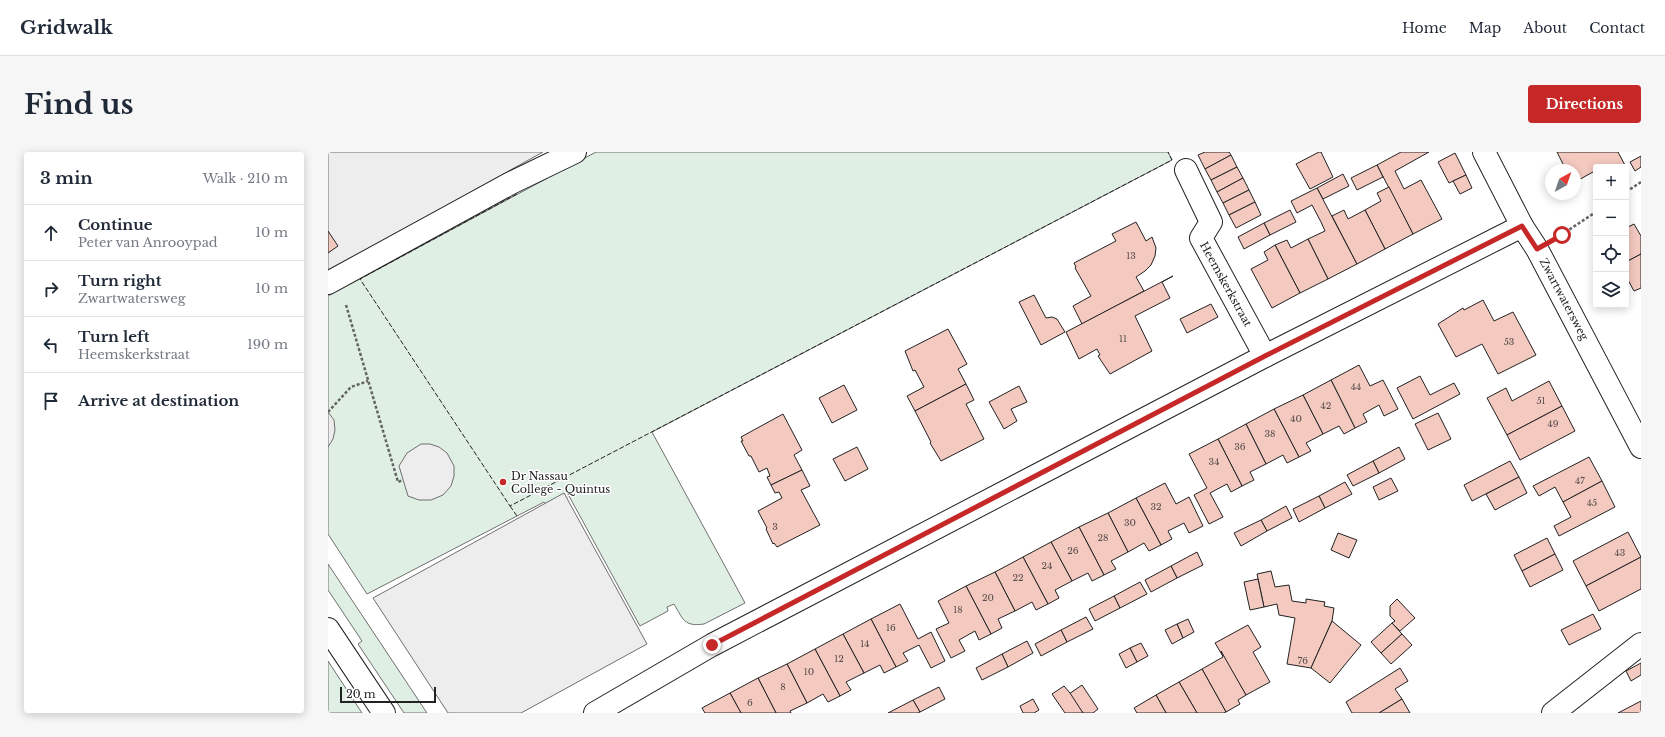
<!DOCTYPE html>
<html lang="en">
<head>
<meta charset="utf-8">
<style>
  body { margin:0; font-family:"Libre Baskerville",serif; background:#f6f6f7; color:#1f2937 }
  .controls { position:absolute; right:12px; top:12px; display:grid; overflow:hidden; border-radius:4px; box-shadow:0 2px 10px #0003 }
  .controls button { width:36px; height:36px; display:grid; place-items:center; padding:0; border:0; border-bottom:1px solid #e0e1e3; background:#fff; color:#1f2937; font:20px sans-serif }
  .compass { position:absolute; left:1217px; top:12px; width:36px; height:36px; border-radius:50%; background:#fff; box-shadow:0 2px 10px #0003; rotate:40deg }
  .scale { position:absolute; left:12px; bottom:10px; width:96px; box-sizing:border-box; padding-left:4px; border:2px solid #222; border-top:0; font-size:11px; line-height:14px; white-space:nowrap; color:#222; -webkit-text-stroke:3px #fff; paint-order:stroke }
  .stop { position:absolute; width:12px; height:12px; margin:-9px; border:3px solid #c62828; border-radius:50%; background:#fff }
  .stop.end { background:#c62828; border-color:#fff; box-shadow:0 1px 4px #0008 }
  .list { margin:0; padding:0; list-style:none }
  h2 { display:flex; justify-content:space-between; align-items:center; height:52px; margin:0; padding:0 16px; font-size:17px }
  h2 small { font-size:13px; font-weight:400; color:#747a83 }
  .list li { display:grid; grid-template-columns:26px 1fr auto; gap:12px; align-items:center; box-sizing:border-box; height:56px; padding:0 16px; border-top:1px solid #e0e1e3 }
  .list b { display:block; font-size:15px; white-space:nowrap }
  .list p { margin:0; font-size:13px; white-space:nowrap; color:#747a83 }
  .list em { font-size:13px; font-style:normal; color:#747a83 }
  .icon { flex:none; width:22px; height:22px; fill:none; stroke:currentColor; stroke-width:2; stroke-linecap:round; stroke-linejoin:round }
  .map { position:relative; flex:none; width:1313px; height:561px; overflow:hidden; border-radius:4px }
  header { display:flex; align-items:center; gap:24px; box-sizing:border-box; height:56px; padding:0 20px; background:#fff; border-bottom:1px solid #e0e1e3 }
  header strong { font-size:19px }
  nav { display:flex; gap:22px; margin-inline-start:auto; font-size:14px }
  .intro { display:flex; align-items:center; justify-content:space-between; box-sizing:border-box; height:96px; padding:0 24px }
  h1 { margin:0; font-size:28px }
  .button { padding:10px 18px; border-radius:4px; background:#c62828; color:#fff; font-size:14px; font-weight:700 }
  main { display:flex; gap:24px; padding:0 24px }
  aside { flex:1; background:#fff; border-radius:4px; box-shadow:0 2px 10px #0003 }
  .map>svg:first-child { display:block }
  .green { fill:#e0efe3; stroke:#6f6f6f }
  .parking { fill:#ededed; stroke:#6f6f6f }
  .building { fill:#f3c9c0; stroke:#222 }
  .lines { fill:none; stroke-linecap:round; stroke-linejoin:round }
  .minor-casing { stroke:#222; stroke-width:24 }
  .path { stroke:#646464; stroke-width:2.5; stroke-dasharray:3 2; stroke-linecap:butt }
  .minor { stroke:#fff; stroke-width:22 }
  .fence { stroke:#222; stroke-width:1; stroke-dasharray:5 2; stroke-linecap:butt }
  .route { stroke:#c62828; stroke-width:5 }
  .poi-dot { fill:#c62828; stroke:#fff; stroke-width:1.5 }
  .labels { text-anchor:middle; dominant-baseline:central; stroke-width:3; stroke-linejoin:round; paint-order:stroke }
  .number-label { font-size:9px; fill:#564c4a }
  .street-label { font-size:11px; fill:#222; stroke:#fff }
  .poi-label { font-size:11px; fill:#222; stroke:#fff; text-anchor:start }
</style>
</head>
<body>
<header>
<strong>Gridwalk</strong>
<nav><a>Home</a><a>Map</a><a>About</a><a>Contact</a></nav>
</header>
<div class="intro"><h1>Find us</h1><a class="button">Directions</a></div>
<main>
<aside>
<h2>3 min<small>Walk · 210 m</small></h2>
<ul class="list">
<li><svg class="icon" aria-label="ahead" viewBox="0 0 24 24"><path d="M12 20V5M6 11l6-6 6 6"/></svg><div><b>Continue</b><p>Peter van Anrooypad</p></div><em>10 m</em></li>
<li><svg class="icon" aria-label="right" viewBox="0 0 24 24"><path d="M7 20v-9h11M14 6l5 5-5 5"/></svg><div><b>Turn right</b><p>Zwartwatersweg</p></div><em>10 m</em></li>
<li><svg class="icon" aria-label="left" viewBox="0 0 24 24"><path d="M17 20v-9H6M10 6l-5 5 5 5"/></svg><div><b>Turn left</b><p>Heemskerkstraat</p></div><em>190 m</em></li>
<li><svg class="icon" aria-label="arrive" viewBox="0 0 24 24"><path d="M6 21V4h12l-3 4 3 4H6"/></svg><div><b>Arrive at destination</b></div></li>
</ul>
</aside>
<div class="map">
<svg width="1313" height="561" viewBox="0 0 1313 561">
  <rect width="100%" height="100%" fill="#fff"/>
  <g class="green">
    <path d="M268,0H840L844,8L324,280L417,451L376,472C356,475 355,467 346,452L339,455L340,459L312,474L241,344L219,355L216,350L39,442L0,382V144Z"/>
    <path d="M0,412L99,561H76L30,492L34,489L0,438Z"/>
    <path d="M0,509L34,561H0Z"/>
  </g>
  <g class="parking">
    <path d="M0,0H215L0,119Z"/>
    <path d="M0,260L6,268L7,278L5,287L0,295Z"/>
    <path d="M93,292H102L111,295L119,301L126,314V324L123,334L115,343L103,348H91L80,344L71,314L79,301Z"/>
    <path d="M236,341L319,492L193,561H120L45,446Z"/>
  </g>
  <g class="building">
    <path d="M877,0H901L903,3L877,17L870,3Z"/>
    <path d="M991,0H993L1005,25L982,37L968,12Z"/>
    <path d="M1073,0H1101L1067,19L1076,37L1093,28L1114,67L1085,82L1049,13Z"/>
    <path d="M1229,0H1290L1298,15H1268V25L1265,20L1247,30V18H1238Z"/>
    <path d="M1127,1L1138,23L1121,31L1110,10Z"/>
    <path d="M903,3L909,15L883,28L877,17Z"/>
    <path d="M1313,4V15L1307,19L1302,10Z"/>
    <path d="M1049,13L1055,25L1029,38L1023,26Z"/>
    <path d="M909,15L915,26L889,40L883,28Z"/>
    <path d="M1015,22L1021,34L995,47L989,36Z"/>
    <path d="M1138,23L1144,36L1132,42L1125,29Z"/>
    <path d="M915,26L921,38L895,51L889,40Z"/>
    <path d="M1061,35L1085,82L1057,97L1037,58L1053,49L1049,41Z"/>
    <path d="M989,36L1029,112L1000,127L980,87L997,79L993,70L984,53L969,61L963,49Z"/>
    <path d="M921,38L927,50L901,63L895,51Z"/>
    <path d="M927,50L933,63L908,76L901,63Z"/>
    <path d="M962,58L968,70L942,83L936,71Z"/>
    <path d="M1016,58L1020,67L1037,58L1057,97L1029,112L1004,64Z"/>
    <path d="M808,70L818,89L824,85L828,96L827,104L823,113L817,119L808,125L816,139L754,172L745,154L763,144L747,116L748,115L746,111L788,89L784,82Z"/>
    <path d="M936,71L942,83L916,97L910,85Z"/>
    <path d="M1306,72L1313,84V102L1298,110V76Z"/>
    <path d="M0,79L10,94L0,101Z"/>
    <path d="M980,87L1000,127L972,141L947,93L959,88L963,96Z"/>
    <path d="M947,93L972,141L944,156L923,117L940,108L936,100Z"/>
    <path d="M1313,102V136L1306,139L1300,128L1298,129V110Z"/>
    <path d="M845,124L834,130L842,146L807,164L824,199L782,222L770,204L772,203L769,197L751,207L738,180Z"/>
    <path d="M706,143L718,166L724,165L729,167L737,180L713,193L691,150Z"/>
    <path d="M1155,148L1166,169L1185,160L1208,203L1170,222L1154,192L1128,205L1110,172L1135,156L1136,158Z"/>
    <path d="M883,152L890,165L859,181L852,167Z"/>
    <path d="M620,177L639,212L630,217L638,232L587,259L579,244L596,235L587,218L585,219L577,199Z"/>
    <path d="M1031,213L1042,234L1055,228L1070,257L1056,264L1051,253L1035,262L1039,270L1027,276L1003,228Z"/>
    <path d="M1092,224L1102,243L1126,231L1132,242L1085,267L1069,236Z"/>
    <path d="M1003,228L1027,276L1016,282L1011,274L995,282L975,243Z"/>
    <path d="M1221,229L1234,254L1179,283L1159,246L1178,236L1184,249Z"/>
    <path d="M638,232L646,248L638,252L656,287L613,309L602,291L603,290L587,259Z"/>
    <path d="M516,233L529,258L504,271L491,246Z"/>
    <path d="M691,234L699,250L683,257L689,269L676,277L661,250Z"/>
    <path d="M975,243L995,282L978,291L983,299L971,305L946,257Z"/>
    <path d="M1234,254L1247,279L1192,308L1179,283Z"/>
    <path d="M946,257L971,305L959,311L955,303L938,312L918,272Z"/>
    <path d="M1110,261L1123,287L1100,298L1087,272Z"/>
    <path d="M455,262L474,298L466,303L474,318L443,333L439,325L442,324L439,316L431,320L423,304H421L413,289H415L413,285Z"/>
    <path d="M918,272L938,312L922,320L926,328L914,334L890,287Z"/>
    <path d="M890,287L914,334L903,340L899,332L882,341L895,365L881,372L866,343L879,336L861,302Z"/>
    <path d="M529,295L540,317L517,329L505,307Z"/>
    <path d="M1071,295L1077,307L1051,321L1045,309Z"/>
    <path d="M1261,305L1274,329L1235,350L1227,335L1211,344L1205,334Z"/>
    <path d="M1045,309L1051,321L1025,334L1019,323Z"/>
    <path d="M1182,309L1191,325L1144,349L1136,333Z"/>
    <path d="M474,318L482,334L473,338L492,373L449,395L446,391L445,392L438,377L439,376L430,359L454,346L451,340L447,341L443,333Z"/>
    <path d="M1191,325L1199,341L1167,358L1158,342Z"/>
    <path d="M1063,326L1070,339L1051,348L1045,335Z"/>
    <path d="M1274,329L1287,355L1231,384L1226,374L1243,365L1235,350Z"/>
    <path d="M1017,330L1024,342L997,356L991,344Z"/>
    <path d="M837,331L848,352L861,345L875,374L861,381L856,371L840,379L844,387L833,393L808,346Z"/>
    <path d="M991,344L997,356L971,370L965,357Z"/>
    <path d="M808,346L833,393L821,399L816,391L800,400L780,361Z"/>
    <path d="M958,354L964,366L939,379L933,368Z"/>
    <path d="M780,361L800,400L783,409L788,417L776,423L751,375Z"/>
    <path d="M933,368L939,379L913,394L906,381Z"/>
    <path d="M751,375L776,423L764,429L760,421L744,429L723,390Z"/>
    <path d="M1300,380L1313,405L1258,434L1245,409Z"/>
    <path d="M1010,381L1029,388L1021,406L1003,398Z"/>
    <path d="M1219,386L1227,402L1194,419L1186,403Z"/>
    <path d="M723,390L744,429L727,438L731,446L720,452L695,405Z"/>
    <path d="M869,400L875,413L849,426L843,414Z"/>
    <path d="M1227,402L1235,418L1202,435L1194,419Z"/>
    <path d="M695,405L720,452L708,458L704,450L687,459L667,420Z"/>
    <path d="M1313,405V437L1271,459L1258,434Z"/>
    <path d="M843,414L849,426L823,440L817,428Z"/>
    <path d="M943,419L947,435L961,433L964,449L978,451V447L997,450L996,454L1006,456L1004,469L983,516L959,512L967,466L951,463L949,452L936,455L929,422Z"/>
    <path d="M667,420L687,459L670,467L674,476L663,482L638,434Z"/>
    <path d="M930,427L936,455L922,458L916,430Z"/>
    <path d="M812,430L819,442L792,456L786,444Z"/>
    <path d="M638,434L663,482L651,488L647,479L631,488L637,499L623,506L608,477L621,471L610,449Z"/>
    <path d="M786,444L792,456L767,469L761,457Z"/>
    <path d="M1069,447L1087,466L1072,479L1064,471L1067,469L1062,464V454Z"/>
    <path d="M572,452L590,487L603,480L617,509L603,516L591,493L575,501L580,509L568,515L543,467Z"/>
    <path d="M1265,462L1273,477L1241,493L1233,478Z"/>
    <path d="M758,465L765,477L739,490L733,478Z"/>
    <path d="M543,467L568,515L556,521L552,513L536,521L515,482Z"/>
    <path d="M860,467L866,480L855,486L849,472Z"/>
    <path d="M1004,469L1033,493L1002,531L983,516Z"/>
    <path d="M1064,471L1074,482L1053,501L1043,490Z"/>
    <path d="M849,472L855,486L844,492L837,478Z"/>
    <path d="M920,473L933,495L925,500L942,530L918,543L887,491Z"/>
    <path d="M733,478L739,490L713,504L707,492Z"/>
    <path d="M515,482L536,521L518,530L523,538L512,544L487,497Z"/>
    <path d="M1074,482L1084,493L1063,512L1053,501Z"/>
    <path d="M699,489L705,501L680,515L674,502Z"/>
    <path d="M813,491L820,504L809,510L802,496Z"/>
    <path d="M802,496L809,510L798,516L791,502Z"/>
    <path d="M487,497L512,544L500,550L495,542L479,551L459,512Z"/>
    <path d="M893,499L918,543L910,548L912,552L898,560L874,517L895,505Z"/>
    <path d="M674,502L680,515L654,528L648,516Z"/>
    <path d="M1313,511V523L1303,529L1298,519Z"/>
    <path d="M459,512L479,551L462,559L463,561H448L430,526Z"/>
    <path d="M1072,516L1080,529L1067,537L1074,547L1051,561H1024L1018,550Z"/>
    <path d="M874,517L898,560L896,561H869L851,530Z"/>
    <path d="M430,526L448,561H413L402,541Z"/>
    <path d="M851,530L869,561H838L828,543Z"/>
    <path d="M754,533L770,557L765,561H755L741,542Z"/>
    <path d="M736,534L742,541L755,561H737L724,542Z"/>
    <path d="M611,535L617,547L592,560L585,548Z"/>
    <path d="M402,541L413,561H377L374,556Z"/>
    <path d="M828,543L838,561H809L806,556Z"/>
    <path d="M705,547L711,558L706,561H695L692,554Z"/>
    <path d="M1074,547L1082,561H1051Z"/>
    <path d="M585,548L592,560L590,561H560Z"/>
    <path d="M1313,549V561H1290Z"/>
  </g>
  <g class="lines">
    <defs>
      <g id="minor">
        <path d="M1156,0L1194,74L1209,97L1313,295"/>
        <path d="M858,18L883,70L873,86L937,204"/>
        <path d="M0,131L183,31L247,0"/>
        <path d="M0,477L56,561"/>
        <path d="M267,561L384,493L937,204L1194,74"/>
        <path d="M1225,561L1313,492"/>
      </g>
    </defs>
    <use href="#minor" class="minor-casing"/>
    <g class="path">
      <path d="M1298,40L1313,30"/>
      <path d="M1233,83L1268,60"/>
      <path d="M18,153L70,330L75,328"/>
      <path d="M0,260L23,235L40,229"/>
    </g>
    <use href="#minor" class="minor"/>
    <g class="fence">
      <path d="M189,42L32,127L182,354L844,8L840,0"/>
      <path d="M182,354L189,364"/>
    </g>
  </g>
  <g class="lines">
    <path class="route" d="M384,493L937,204L1194,74L1209,97L1234,83"/>
  </g>
  <circle class="poi-dot" cx="175" cy="330" r="4"/>
  <g class="labels">
    <g class="number-label">
      <text x="803" y="103">13</text>
      <text x="795" y="186">11</text>
      <text x="1181" y="189">53</text>
      <text x="1028" y="234">44</text>
      <text x="1213" y="248">51</text>
      <text x="998" y="253">42</text>
      <text x="968" y="266">40</text>
      <text x="1225" y="271">49</text>
      <text x="942" y="281">38</text>
      <text x="912" y="294">36</text>
      <text x="886" y="309">34</text>
      <text x="1252" y="328">47</text>
      <text x="1264" y="350">45</text>
      <text x="828" y="354">32</text>
      <text x="802" y="370">30</text>
      <text x="447" y="374">3</text>
      <text x="775" y="385">28</text>
      <text x="745" y="398">26</text>
      <text x="1292" y="400">43</text>
      <text x="719" y="413">24</text>
      <text x="690" y="425">22</text>
      <text x="660" y="445">20</text>
      <text x="630" y="457">18</text>
      <text x="563" y="475">16</text>
      <text x="537" y="491">14</text>
      <text x="511" y="506">12</text>
      <text x="975" y="508">76</text>
      <text x="481" y="519">10</text>
      <text x="455" y="534">8</text>
      <text x="422" y="550">6</text>
    </g>
    <g class="street-label">
      <text transform="translate(898 132) rotate(61)">Heemskerkstraat</text>
      <text transform="translate(1236 147) rotate(62)">Zwartwatersweg</text>
    </g>
    <g class="poi-label">
      <text x="183" y="324">Dr Nassau<tspan x="183" dy="13">College - Quintus</tspan></text>
    </g>
  </g>
</svg>
<div class="controls">
<button>+</button>
<button>−</button>
<button><svg class="icon" aria-label="locate" viewBox="0 0 24 24"><circle cx="12" cy="12" r="6"/><path d="M12 2v4M12 18v4M2 12h4M18 12h4"/></svg></button>
<button><svg class="icon" aria-label="layers" viewBox="0 0 24 24"><path d="M12 4l9 5-9 5-9-5zM3 14l9 5 9-5"/></svg></button>
</div>
<svg class="compass" viewBox="-18 -18 36 36"><path d="M0-13l5 13h-10z" fill="#e53935"/><path d="M0 13l5-13h-10z" fill="#747a83"/></svg>
<div class="scale">20 m</div>
<div class="stop" style="left:1234px;top:83px"></div>
<div class="stop end" style="left:384px;top:493px"></div>
</div>
</main>
</body>
</html>
